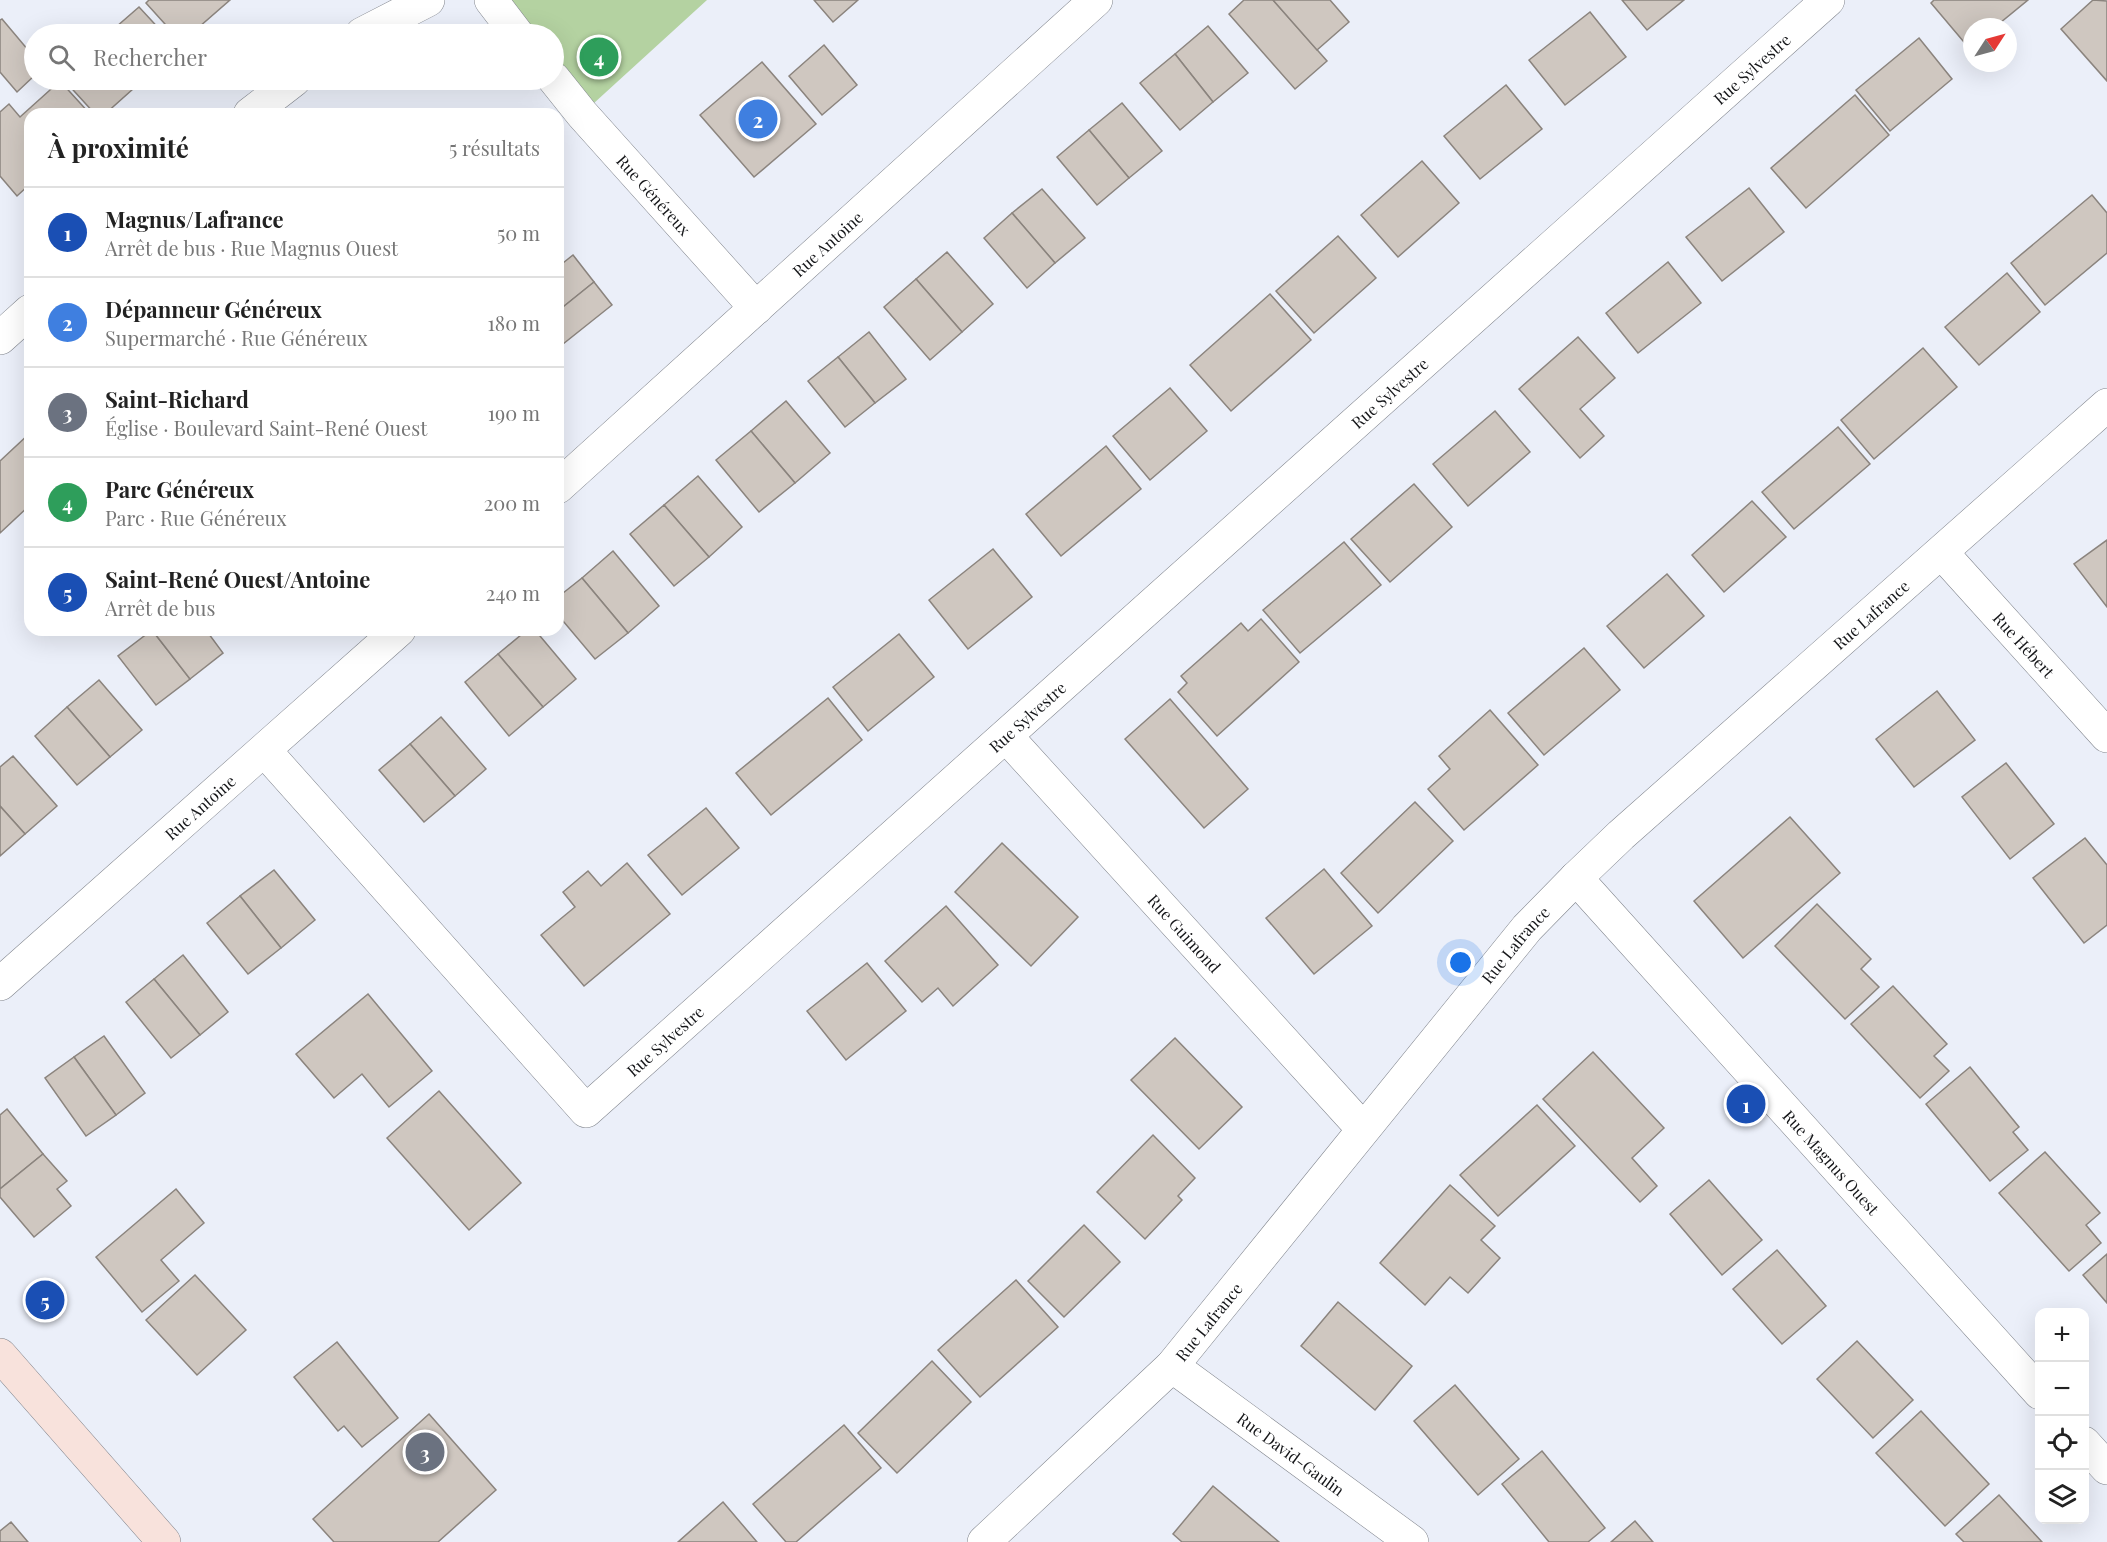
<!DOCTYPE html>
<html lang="fr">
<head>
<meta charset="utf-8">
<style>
  body { margin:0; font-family:"Playfair Display",serif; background:#f2f2f2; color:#222 }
  .controls { position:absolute; right:18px; bottom:18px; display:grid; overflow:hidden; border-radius:12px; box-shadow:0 6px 24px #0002 }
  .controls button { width:54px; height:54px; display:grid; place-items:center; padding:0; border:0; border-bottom:2px solid #e0e0e0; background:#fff; color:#222; font:30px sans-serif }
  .compass { position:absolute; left:1963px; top:18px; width:54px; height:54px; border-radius:50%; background:#fff; box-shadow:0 6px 24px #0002; rotate:54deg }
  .you { position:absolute; left:1461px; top:963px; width:21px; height:21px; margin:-15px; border:4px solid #fff; border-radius:50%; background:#1a73e8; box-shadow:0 0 0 9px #1a73e833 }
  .badge { display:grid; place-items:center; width:39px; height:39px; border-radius:50%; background:#7e2e9f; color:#fff; font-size:20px; font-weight:700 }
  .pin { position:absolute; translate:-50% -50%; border:3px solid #fff; box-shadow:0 2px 6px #0006 }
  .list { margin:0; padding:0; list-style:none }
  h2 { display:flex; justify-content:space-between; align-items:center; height:78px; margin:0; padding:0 24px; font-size:26px }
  h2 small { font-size:20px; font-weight:400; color:#767676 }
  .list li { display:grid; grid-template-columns:39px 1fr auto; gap:18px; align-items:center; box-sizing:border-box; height:90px; padding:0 24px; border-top:2px solid #e0e0e0 }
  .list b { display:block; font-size:22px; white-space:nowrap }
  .list p { margin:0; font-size:20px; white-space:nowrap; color:#767676 }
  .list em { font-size:20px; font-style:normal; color:#767676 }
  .icon { flex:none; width:33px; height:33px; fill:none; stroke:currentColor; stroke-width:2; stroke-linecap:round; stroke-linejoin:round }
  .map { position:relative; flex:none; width:2107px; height:1542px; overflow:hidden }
  .search { position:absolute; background:#fff; box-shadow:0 6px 24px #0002; left:24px; top:24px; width:540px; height:66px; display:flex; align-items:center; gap:15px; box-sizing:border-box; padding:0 21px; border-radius:33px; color:#767676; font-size:22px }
  .panel { position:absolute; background:#fff; box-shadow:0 6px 24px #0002; left:24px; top:108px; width:540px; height:528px; border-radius:18px }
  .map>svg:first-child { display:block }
  .green { fill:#b4d2a1 }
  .building { fill:#cfc7c0; stroke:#8b847e; stroke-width:1.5 }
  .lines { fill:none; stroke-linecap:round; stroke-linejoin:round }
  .street-casing { stroke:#81858d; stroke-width:34 }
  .secondary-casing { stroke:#81858d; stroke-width:34 }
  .street { stroke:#fff; stroke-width:33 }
  .secondary { stroke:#f8e2dc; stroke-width:33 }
  .labels { text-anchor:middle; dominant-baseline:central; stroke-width:4.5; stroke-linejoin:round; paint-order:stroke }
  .street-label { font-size:16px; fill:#141518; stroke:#fcfdff }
</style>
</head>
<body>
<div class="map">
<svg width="2107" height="1542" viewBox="0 0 2107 1542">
  <rect width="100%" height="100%" fill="#ebeff9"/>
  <path class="green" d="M491,0H707L582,114L554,79V34H517Z"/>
  <g class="building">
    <path d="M149,0H230L191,34H174L146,3Z"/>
    <path d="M814,0H858L833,22Z"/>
    <path d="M1244,0H1273L1327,61L1295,89L1229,14Z"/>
    <path d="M1273,0H1330L1349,22L1317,50Z"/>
    <path d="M1622,0H1684L1647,30Z"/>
    <path d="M1934,0H2028L1995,27H1972V46L1969,48L1931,3Z"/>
    <path d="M2093,0L2107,1V81L2061,29Z"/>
    <path d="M139,7L164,34H108Z"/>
    <path d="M1590,12L1626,57L1565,105L1529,60Z"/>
    <path d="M2,19L34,57V76L17,92L0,72V20Z"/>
    <path d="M1208,26L1248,73L1213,102L1175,54Z"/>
    <path d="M1919,38L1952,79L1890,131L1856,90Z"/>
    <path d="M824,45L857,85L822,115L789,76Z"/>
    <path d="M1175,54L1213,102L1180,130L1140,83Z"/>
    <path d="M762,62L816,124L754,177L700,115Z"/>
    <path d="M64,80H143L105,114H95Z"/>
    <path d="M60,81L90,114H30V184L17,196L0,176V112L9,104L20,117Z"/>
    <path d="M1506,85L1542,129L1480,179L1444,136Z"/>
    <path d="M1855,95L1889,135L1806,208L1771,168Z"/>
    <path d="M1122,103L1162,151L1129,178L1089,130Z"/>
    <path d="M1089,130L1129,178L1097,205L1057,157Z"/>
    <path d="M1422,161L1459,203L1398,257L1361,215Z"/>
    <path d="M1749,188L1784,232L1722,281L1686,237Z"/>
    <path d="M1042,189L1085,238L1055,263L1012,213Z"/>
    <path d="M2092,195L2107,213V253L2045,305L2011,263Z"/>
    <path d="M1012,213L1055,263L1027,288L984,238Z"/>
    <path d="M1338,236L1376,278L1314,333L1276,291Z"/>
    <path d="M947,252L993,304L962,332L916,279Z"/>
    <path d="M573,255L594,282L558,311V267Z"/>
    <path d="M1668,262L1701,303L1638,353L1606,313Z"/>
    <path d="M2007,273L2040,312L1979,365L1945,327Z"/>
    <path d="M916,279L962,332L930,360L884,307Z"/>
    <path d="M594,282L612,305L558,348V311Z"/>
    <path d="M1270,294L1311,340L1231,411L1190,365Z"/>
    <path d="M869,332L906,379L875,403L838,357Z"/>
    <path d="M1578,337L1615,378L1580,409L1604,436L1580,458L1519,389Z"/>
    <path d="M1923,348L1957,387L1874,459L1841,420Z"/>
    <path d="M838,357L875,403L845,427L808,381Z"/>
    <path d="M1170,388L1207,431L1150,480L1113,436Z"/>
    <path d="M786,401L830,453L795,483L751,431Z"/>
    <path d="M1495,411L1530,452L1468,506L1433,464Z"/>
    <path d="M1838,427L1870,464L1794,529L1762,492Z"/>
    <path d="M751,431L795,483L759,512L716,460Z"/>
    <path d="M30,433V505L0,533V461Z"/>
    <path d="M1106,446L1141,489L1061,556L1026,514Z"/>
    <path d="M698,476L742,527L709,557L664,505Z"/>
    <path d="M1414,484L1452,527L1390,582L1351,539Z"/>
    <path d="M1752,501L1786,537L1724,592L1692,555Z"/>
    <path d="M664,505L709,557L674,586L630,534Z"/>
    <path d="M2107,540V607L2074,564Z"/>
    <path d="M1344,542L1381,585L1300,653L1263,610Z"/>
    <path d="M993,549L1032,597L968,649L929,600Z"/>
    <path d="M613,551L659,606L628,633L582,578Z"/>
    <path d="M1667,574L1704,616L1644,668L1607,626Z"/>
    <path d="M582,578L628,633L595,659L558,615V597Z"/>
    <path d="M1261,619L1299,662L1217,736L1178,692L1187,683L1181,676L1241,623L1248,631Z"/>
    <path d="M152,630L190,679L156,705L118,656Z"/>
    <path d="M152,630H206L223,653L190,679Z"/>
    <path d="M527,630H535L576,679L543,707L498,654Z"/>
    <path d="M899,634L934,677L868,731L833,687Z"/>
    <path d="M1584,648L1620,690L1544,755L1508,713Z"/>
    <path d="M498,654L543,707L509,736L465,682Z"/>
    <path d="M99,680L142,730L110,757L67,707Z"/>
    <path d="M1937,691L1975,740L1914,787L1876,739Z"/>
    <path d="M828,698L862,740L771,815L736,773Z"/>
    <path d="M1170,699L1248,789L1204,828L1125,739Z"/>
    <path d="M67,707L110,757L77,785L35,736Z"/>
    <path d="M1490,710L1538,765L1464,830L1428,789L1450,769L1439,756Z"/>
    <path d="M441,717L486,769L455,796L410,744Z"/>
    <path d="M410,744L455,796L424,822L379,770Z"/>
    <path d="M13,756L57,806L25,834L0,806V767Z"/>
    <path d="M2006,763L2054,824L2010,859L1962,797Z"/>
    <path d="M1415,802L1453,841L1378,913L1341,873Z"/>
    <path d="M0,806L25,834L0,856Z"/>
    <path d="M706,808L739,848L682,895L648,855Z"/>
    <path d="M1790,817L1840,873L1743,958L1694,901Z"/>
    <path d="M2085,838L2107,865V925L2084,943L2033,878Z"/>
    <path d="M1002,843L1078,917L1031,966L955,892Z"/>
    <path d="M627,863L670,914L584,986L541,935L575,907L563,892L588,871L601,886Z"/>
    <path d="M1324,869L1372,926L1314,974L1266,918Z"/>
    <path d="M274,870L315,920L281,948L240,896Z"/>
    <path d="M240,896L281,948L248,974L207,923Z"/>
    <path d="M1817,904L1871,959L1861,969L1879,987L1845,1019L1775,946Z"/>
    <path d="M946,906L998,965L953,1006L938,988L922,1002L885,961Z"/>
    <path d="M183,955L228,1012L200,1035L154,979Z"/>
    <path d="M867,963L906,1011L846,1060L807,1011Z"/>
    <path d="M154,979L200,1035L171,1058L126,1002Z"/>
    <path d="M1893,986L1947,1044L1934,1056L1949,1071L1920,1098L1851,1024Z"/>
    <path d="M368,994L432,1071L389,1107L362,1074L334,1098L296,1054Z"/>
    <path d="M104,1036L145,1093L116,1115L74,1057Z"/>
    <path d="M1175,1038L1242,1107L1199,1149L1131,1080Z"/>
    <path d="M1593,1052L1664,1128L1632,1158L1657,1186L1640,1202L1543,1099Z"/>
    <path d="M74,1057L116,1115L86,1136L45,1078Z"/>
    <path d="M1970,1067L2019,1127L2013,1132L2028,1150L1990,1181L1926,1104Z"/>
    <path d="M439,1091L521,1183L469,1230L387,1138Z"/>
    <path d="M1537,1105L1575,1146L1498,1216L1460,1175Z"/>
    <path d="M7,1109L43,1154L0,1189V1115Z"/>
    <path d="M1153,1135L1195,1178L1178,1196L1182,1200L1145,1239L1097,1192Z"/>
    <path d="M2045,1152L2100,1213L2086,1225L2101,1243L2069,1271L1999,1193Z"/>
    <path d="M43,1154L67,1181L57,1189L71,1206L34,1237L0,1197V1189Z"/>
    <path d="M1709,1180L1762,1240L1722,1275L1670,1214Z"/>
    <path d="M1450,1185L1495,1226L1481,1240L1500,1258L1468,1293L1450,1277L1425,1305L1380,1263Z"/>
    <path d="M176,1189L204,1223L161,1260L179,1281L142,1312L96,1257Z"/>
    <path d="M1084,1225L1120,1262L1064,1317L1028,1281Z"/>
    <path d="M1777,1250L1826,1306L1782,1344L1733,1289Z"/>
    <path d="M2107,1254V1303L2083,1275Z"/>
    <path d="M195,1275L246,1330L197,1375L146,1320Z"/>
    <path d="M1016,1280L1058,1327L980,1397L938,1350Z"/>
    <path d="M1338,1302L1412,1366L1375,1410L1301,1346Z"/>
    <path d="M1857,1341L1913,1400L1873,1438L1817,1379Z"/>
    <path d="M337,1342L398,1418L362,1447L344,1426L338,1431L294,1377Z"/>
    <path d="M932,1361L971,1402L897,1473L858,1433Z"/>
    <path d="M1455,1385L1519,1459L1478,1495L1414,1421Z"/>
    <path d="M1921,1411L1989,1484L1945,1526L1876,1453Z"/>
    <path d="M429,1414L496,1490L438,1542H334L313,1519Z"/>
    <path d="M844,1425L881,1468L796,1542H786L753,1504Z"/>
    <path d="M1542,1451L1605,1528L1588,1542H1549L1502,1484Z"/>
    <path d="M1213,1486L1279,1542H1182L1173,1534Z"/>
    <path d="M1999,1495L2042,1542H1964L1956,1534Z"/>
    <path d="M723,1502L757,1542H678Z"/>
    <path d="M1635,1521L1653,1542H1611Z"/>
    <path d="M11,1522L28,1542H0V1531Z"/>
  </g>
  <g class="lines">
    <defs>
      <g id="street">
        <path d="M491,0L517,34"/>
        <path d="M362,34L428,0"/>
        <path id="s1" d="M554,79L582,114L756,308"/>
        <path d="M250,114L294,80"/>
        <path d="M0,338L30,311"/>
        <path id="s2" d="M558,487L1096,0"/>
        <path id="s3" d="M1942,553L2107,736"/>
        <path id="s4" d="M1006,736L1363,1129"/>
        <path id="s5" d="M265,751L586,1111L1828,0"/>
        <path id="s6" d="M1576,878L2040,1393"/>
        <path id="s7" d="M0,984L399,630"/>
        <path id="s8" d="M1172,1366L1412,1542"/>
        <path d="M2084,1443L2107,1468"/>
        <path id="s9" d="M984,1542L1172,1366L1527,928L1576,878L1621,835L2107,405"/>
      </g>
      <path id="secondary" d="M0,1355L164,1542"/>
    </defs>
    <use href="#street" class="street-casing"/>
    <use href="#secondary" class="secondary-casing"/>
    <use href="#street" class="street"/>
    <use href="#secondary" class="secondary"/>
  </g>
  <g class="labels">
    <g class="street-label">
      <text stroke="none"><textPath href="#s5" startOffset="2046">Rue Sylvestre</textPath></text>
      <text stroke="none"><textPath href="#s1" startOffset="153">Rue Généreux</textPath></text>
      <text stroke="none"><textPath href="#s2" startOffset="363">Rue Antoine</textPath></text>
      <text stroke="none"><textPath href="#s5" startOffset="1560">Rue Sylvestre</textPath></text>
      <text stroke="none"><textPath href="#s9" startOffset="1287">Rue Lafrance</textPath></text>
      <text stroke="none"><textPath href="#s3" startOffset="123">Rue Hébert</textPath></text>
      <text stroke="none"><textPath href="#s5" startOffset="1074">Rue Sylvestre</textPath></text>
      <text stroke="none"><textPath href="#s7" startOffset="267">Rue Antoine</textPath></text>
      <text stroke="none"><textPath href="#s4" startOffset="266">Rue Guimond</textPath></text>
      <text stroke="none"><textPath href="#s9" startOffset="801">Rue Lafrance</textPath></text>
      <text stroke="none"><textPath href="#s5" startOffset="588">Rue Sylvestre</textPath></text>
      <text stroke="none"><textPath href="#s6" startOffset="382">Rue Magnus Ouest</textPath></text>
      <text stroke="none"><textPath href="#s9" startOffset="315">Rue Lafrance</textPath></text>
      <text stroke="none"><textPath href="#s8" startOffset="148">Rue David-Gaulin</textPath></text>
    </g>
  </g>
</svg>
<div class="controls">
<button>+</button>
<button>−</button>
<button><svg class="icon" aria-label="locate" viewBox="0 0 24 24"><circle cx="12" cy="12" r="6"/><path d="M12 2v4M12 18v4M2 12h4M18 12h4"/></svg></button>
<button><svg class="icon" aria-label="layers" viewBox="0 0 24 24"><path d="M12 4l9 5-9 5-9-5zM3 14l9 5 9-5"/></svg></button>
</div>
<svg class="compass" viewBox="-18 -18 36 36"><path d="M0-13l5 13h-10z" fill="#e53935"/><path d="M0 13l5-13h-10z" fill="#767676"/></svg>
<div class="you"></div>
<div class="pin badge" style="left:1746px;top:1104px;background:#1a4fb4">1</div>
<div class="pin badge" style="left:758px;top:119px;background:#3f7fe0">2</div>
<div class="pin badge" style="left:425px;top:1452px;background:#6b7280">3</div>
<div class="pin badge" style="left:599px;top:57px;background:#2e9e5b">4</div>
<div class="pin badge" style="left:45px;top:1300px;background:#1a4fb4">5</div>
<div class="search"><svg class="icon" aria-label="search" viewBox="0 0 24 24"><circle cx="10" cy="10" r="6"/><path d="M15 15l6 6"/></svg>Rechercher</div>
<section class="panel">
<h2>À proximité<small>5 résultats</small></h2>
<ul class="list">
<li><span class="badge" style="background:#1a4fb4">1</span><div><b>Magnus/Lafrance</b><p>Arrêt de bus · Rue Magnus Ouest</p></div><em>50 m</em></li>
<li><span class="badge" style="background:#3f7fe0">2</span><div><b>Dépanneur Généreux</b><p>Supermarché · Rue Généreux</p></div><em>180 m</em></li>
<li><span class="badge" style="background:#6b7280">3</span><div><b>Saint-Richard</b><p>Église · Boulevard Saint-René Ouest</p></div><em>190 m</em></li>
<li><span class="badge" style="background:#2e9e5b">4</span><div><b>Parc Généreux</b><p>Parc · Rue Généreux</p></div><em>200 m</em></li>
<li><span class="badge" style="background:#1a4fb4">5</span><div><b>Saint-René Ouest/Antoine</b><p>Arrêt de bus</p></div><em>240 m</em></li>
</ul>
</section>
</div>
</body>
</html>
